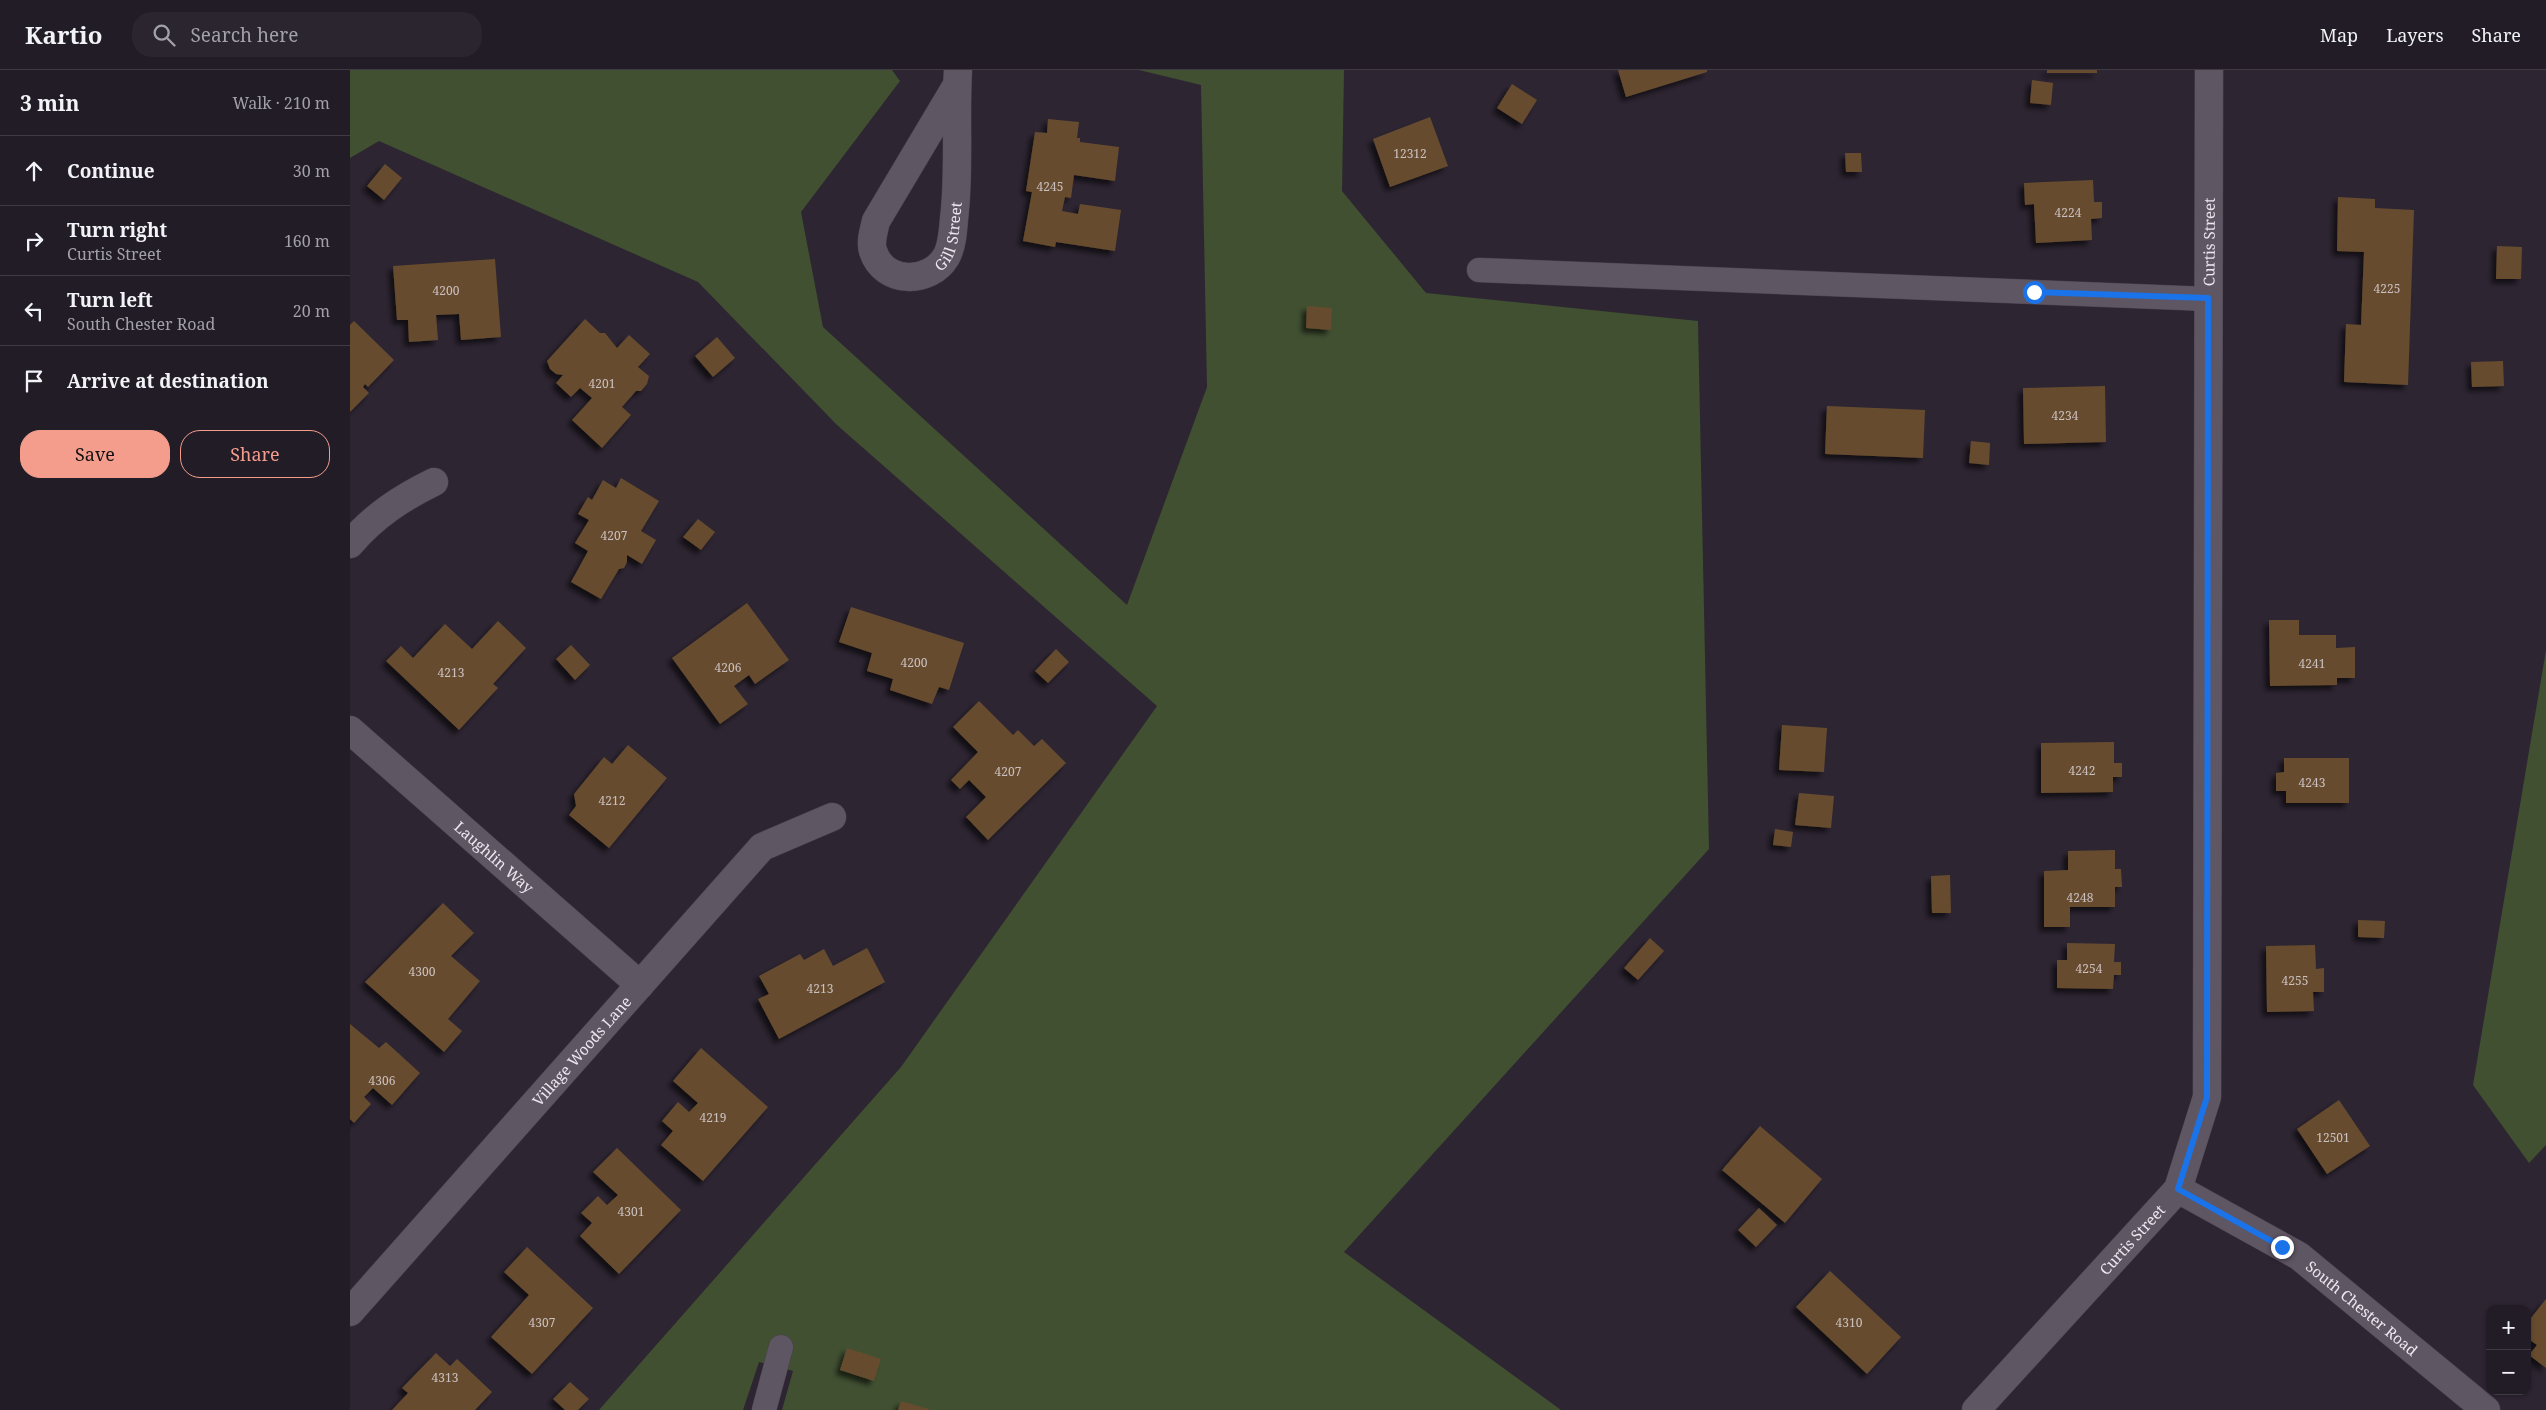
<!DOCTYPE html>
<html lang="en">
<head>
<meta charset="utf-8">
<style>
  body { margin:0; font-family:"Noto Serif",serif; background:#2a252e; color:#f1f3f6 }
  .controls { position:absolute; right:15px; bottom:15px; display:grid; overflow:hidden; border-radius:10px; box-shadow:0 1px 4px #0004 }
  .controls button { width:45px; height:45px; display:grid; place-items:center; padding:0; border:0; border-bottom:1px solid #3f3a43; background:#221c26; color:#f1f3f6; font:25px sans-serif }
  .stop { position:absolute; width:15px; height:15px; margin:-11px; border:4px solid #1a73e8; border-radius:50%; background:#fff }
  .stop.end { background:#1a73e8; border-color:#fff; box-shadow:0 1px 5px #0008 }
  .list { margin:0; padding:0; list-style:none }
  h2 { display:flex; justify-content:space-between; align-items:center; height:65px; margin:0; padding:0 20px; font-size:21px }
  h2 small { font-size:16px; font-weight:400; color:#a2a1a7 }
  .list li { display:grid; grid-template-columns:32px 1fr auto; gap:15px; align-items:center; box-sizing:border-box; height:70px; padding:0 20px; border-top:1px solid #3f3a43 }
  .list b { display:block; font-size:19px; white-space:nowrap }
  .list p { margin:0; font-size:16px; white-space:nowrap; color:#a2a1a7 }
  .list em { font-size:16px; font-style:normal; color:#a2a1a7 }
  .actions { display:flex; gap:10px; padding:15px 20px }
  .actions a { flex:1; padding:11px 0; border:1px solid #f49d8c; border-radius:20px; text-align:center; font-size:18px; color:#f49d8c }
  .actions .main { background:#f49d8c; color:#111 }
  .icon { flex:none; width:28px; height:28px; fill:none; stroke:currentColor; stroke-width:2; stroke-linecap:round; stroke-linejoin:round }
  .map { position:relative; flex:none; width:2196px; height:1340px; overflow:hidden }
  header { display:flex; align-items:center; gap:30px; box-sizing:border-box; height:70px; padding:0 25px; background:#221c26; border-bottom:1px solid #3f3a43 }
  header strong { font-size:24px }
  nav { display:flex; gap:28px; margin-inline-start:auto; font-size:18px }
  .search { width:350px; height:45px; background:#2a252e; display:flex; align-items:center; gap:12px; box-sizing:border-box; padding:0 18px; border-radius:20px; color:#a2a1a7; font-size:19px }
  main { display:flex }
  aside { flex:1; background:#221c26 }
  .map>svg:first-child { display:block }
  .green { fill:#405031 }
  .building { fill:#664c2f; filter:url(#shadow) }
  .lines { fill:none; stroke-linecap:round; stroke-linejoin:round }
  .lane-casing { stroke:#49424d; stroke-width:25 }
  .street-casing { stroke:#49424d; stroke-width:29 }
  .secondary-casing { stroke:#49424d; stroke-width:29 }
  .lane { stroke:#5f5664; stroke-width:24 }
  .street { stroke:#5f5664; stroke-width:28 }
  .secondary { stroke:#5f5664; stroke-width:28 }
  .route { stroke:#1a73e8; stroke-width:6 }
  .labels { text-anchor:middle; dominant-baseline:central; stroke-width:5; stroke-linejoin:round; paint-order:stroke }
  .number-label { font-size:12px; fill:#cbc0c0 }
  .street-label { font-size:15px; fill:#ede7f0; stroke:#131015 }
</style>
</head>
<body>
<header>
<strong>Kartio</strong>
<div class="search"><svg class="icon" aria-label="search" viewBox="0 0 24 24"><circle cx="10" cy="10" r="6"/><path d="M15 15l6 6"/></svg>Search here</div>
<nav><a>Map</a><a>Layers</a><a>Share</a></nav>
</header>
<main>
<aside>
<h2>3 min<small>Walk · 210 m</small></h2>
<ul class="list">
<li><svg class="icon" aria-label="ahead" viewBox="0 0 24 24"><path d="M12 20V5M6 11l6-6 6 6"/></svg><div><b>Continue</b></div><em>30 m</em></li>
<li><svg class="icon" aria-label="right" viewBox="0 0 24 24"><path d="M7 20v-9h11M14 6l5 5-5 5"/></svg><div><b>Turn right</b><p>Curtis Street</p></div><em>160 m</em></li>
<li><svg class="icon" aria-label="left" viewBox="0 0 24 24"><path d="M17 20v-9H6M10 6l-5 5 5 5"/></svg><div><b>Turn left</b><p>South Chester Road</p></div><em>20 m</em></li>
<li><svg class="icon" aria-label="arrive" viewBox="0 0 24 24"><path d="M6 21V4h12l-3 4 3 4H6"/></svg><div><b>Arrive at destination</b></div></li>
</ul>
<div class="actions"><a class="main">Save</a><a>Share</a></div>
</aside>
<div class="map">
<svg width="2196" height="1340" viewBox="0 0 2196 1340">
  <defs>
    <filter id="shadow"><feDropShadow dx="-4.5" dy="4.5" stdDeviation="2.5" flood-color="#0009"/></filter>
  </defs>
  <rect width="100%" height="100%" fill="#2d2532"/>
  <g class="green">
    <path d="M0,0H542L550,11L451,142L473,257L777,535L857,317L851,15L789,0H994L992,121L1076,223L1348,251L1359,779L994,1182L1211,1340H432L443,1301L409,1292L393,1340H249L551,997L807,636L487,355L348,212L29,71L0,88Z"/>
    <path d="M2196,580V1075L2179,1093L2123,1015Z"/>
  </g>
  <g class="building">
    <path d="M1268,0H1357V2L1276,27Z"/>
    <rect x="1697" y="0" width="50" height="3"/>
    <path d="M1682,10L1703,13L1701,35L1680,33Z"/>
    <path d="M1162,14L1187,30L1172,54L1147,38Z"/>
    <path d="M1080,47L1098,96L1040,117L1023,69Z"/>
    <path d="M698,49L729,52L727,68H730V72L769,77L765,111L724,105L721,128L715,127L712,141L728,144L730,134L771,140L765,181L706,172L705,177L673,171L682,122L676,121L685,62L697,63Z"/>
    <path d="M1495,83H1511L1512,102H1496Z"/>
    <path d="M35,94L52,108L34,130L17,116Z"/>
    <path d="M1743,110L1744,132H1752V148L1741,149L1742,170L1686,173L1684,134L1675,135L1674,113Z"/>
    <path d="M1988,127L2025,129V138L2064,140L2058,315L1994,312L1996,254L2011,255L2014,182L1987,181Z"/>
    <path d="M2147,176L2172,177L2171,209H2146Z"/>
    <path d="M145,189L151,267L111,270L109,244L86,245L88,270L59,272L58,250H47L43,196Z"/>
    <path d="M957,236L982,238L981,260L956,258Z"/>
    <path d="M235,249L250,263H255L267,278L279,265L300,284L288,297L299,306L297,314L291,321H286L272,337L281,345L252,378L222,350L242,328L230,318L221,327L206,313L213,305L206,304L200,299L197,291Z"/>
    <path d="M4,251L44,290L18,317L15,314L13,317L19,323L0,342V255Z"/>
    <path d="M367,267L385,288L363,307L345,286Z"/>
    <path d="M2153,291L2154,316L2122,317L2121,292Z"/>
    <path d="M1755,316L1756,372L1674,374L1673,318Z"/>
    <path d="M1477,336L1575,340L1573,388L1475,384Z"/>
    <path d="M1621,371L1640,373L1639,395L1619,393Z"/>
    <path d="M271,408L309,431L291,461L306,470L292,494L277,485V492L274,498L269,499L251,529L221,512L238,481L225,473L239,450L228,444L238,427L242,430L253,410L266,418Z"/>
    <path d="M348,449L365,462L351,480L333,467Z"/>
    <path d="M397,533L439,590L405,614L399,605L384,616L398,634L370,654L322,588Z"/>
    <path d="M501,537L614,573L599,620L589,617L582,634L540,620L543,609L517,601L522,583L489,572Z"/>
    <path d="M1919,550H1949V565H1986V578L2005,577V608H1987V615L1920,616Z"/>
    <path d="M148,551L176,578L143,614L148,618L109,660L36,591L51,576L63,588L95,554L122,579Z"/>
    <path d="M221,575L240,595L225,610L206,589Z"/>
    <path d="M706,579L719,592L698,613L685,601Z"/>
    <path d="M629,631L663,665L668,660L684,676L692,669L716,693L638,770L616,747L636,727L619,710L610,719L601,710L628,682L603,657Z"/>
    <path d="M1432,655L1477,658L1474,702L1429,700Z"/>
    <path d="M1764,672V693H1772V707H1763V722L1691,723V673Z"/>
    <path d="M278,675L317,708L259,778L219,745L226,736L224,724L254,687L262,694Z"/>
    <path d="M1934,688H1999V733H1936V721H1926V703L1934,702Z"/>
    <path d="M1449,723L1484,726L1481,758L1445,755Z"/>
    <path d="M1425,759L1443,762L1441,777L1423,775Z"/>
    <path d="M1765,780V799H1771L1772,817H1765V837H1720V857H1694V801L1718,800V781Z"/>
    <path d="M1600,805L1601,843H1582L1581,806Z"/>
    <path d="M93,833L124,863L101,886L130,911L98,949L112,961L94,982L15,912Z"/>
    <path d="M2008,850L2035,851L2034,868L2008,867Z"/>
    <path d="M1300,868L1314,881L1288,910L1274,898Z"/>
    <path d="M1717,873L1765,874L1764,892H1771V905H1764L1763,919L1707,918V890H1717Z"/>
    <path d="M1965,875L1966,899L1974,898V922H1963L1964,941L1917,942L1916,876Z"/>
    <path d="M517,878L535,912L429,969L408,929L419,924L409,906L450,884L454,890L474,879L483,896Z"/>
    <path d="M0,954L29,978L36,972L70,1003L42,1035L23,1018L14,1027L21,1034L4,1053L0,1049Z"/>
    <path d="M351,978L418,1037L353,1111L311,1075L323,1061L312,1051L328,1032L339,1042L348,1033L323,1011Z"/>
    <path d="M1989,1030L2020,1076L1977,1104L1947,1059Z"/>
    <path d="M1410,1056L1472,1109L1435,1153L1372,1100Z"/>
    <path d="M267,1078L331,1140L269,1204L230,1166L242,1153L231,1143L248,1126L257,1135L268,1125L243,1102Z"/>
    <path d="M1409,1138L1427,1155L1406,1177L1388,1160Z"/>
    <path d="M177,1177L243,1238L182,1304L141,1267L179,1225L154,1202Z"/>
    <path d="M1480,1201L1551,1267L1517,1304L1446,1237Z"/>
    <path d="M2196,1229V1298L2179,1285L2187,1275L2177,1268V1253Z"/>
    <path d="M497,1278L531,1289L524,1311L490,1300Z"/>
    <path d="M86,1283L100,1296L107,1289L142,1322L125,1340H42L58,1323L52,1318Z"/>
    <path d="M220,1312L239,1329L228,1340H215L203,1329Z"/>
    <path d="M551,1331L579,1339V1340H548Z"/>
  </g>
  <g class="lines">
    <defs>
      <g id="lane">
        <path d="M1129,200L1858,229"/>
        <path d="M414,1340L431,1277"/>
      </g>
      <g id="street">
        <path id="s1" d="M607,15L526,151C524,160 520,172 523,181C534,215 580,214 596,187C602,177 603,161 604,149C610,100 605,50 608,0"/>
        <path d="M0,474C24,446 51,428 84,412"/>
        <path id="s2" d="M0,660L290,915"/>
        <path id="s3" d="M0,1242L412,777L482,747"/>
      </g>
      <g id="secondary">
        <path id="s4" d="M1828,1119L1949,1186L2136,1340"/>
        <path id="s5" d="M1626,1340L1828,1119L1857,1027L1859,0"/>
      </g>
    </defs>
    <use href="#lane" class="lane-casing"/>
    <use href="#street" class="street-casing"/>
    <use href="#secondary" class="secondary-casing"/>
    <use href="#lane" class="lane"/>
    <use href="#street" class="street"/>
    <use href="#secondary" class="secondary"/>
  </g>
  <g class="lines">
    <path class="route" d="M1684,222L1858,228L1857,1027L1828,1119L1932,1177"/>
  </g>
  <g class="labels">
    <g class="number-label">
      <text x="1060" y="83">12312</text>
      <text x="700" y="116">4245</text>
      <text x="1718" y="142">4224</text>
      <text x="2037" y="218">4225</text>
      <text x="96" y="220">4200</text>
      <text x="252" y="313">4201</text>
      <text x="1715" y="345">4234</text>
      <text x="264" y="465">4207</text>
      <text x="564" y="592">4200</text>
      <text x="1962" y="593">4241</text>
      <text x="378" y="597">4206</text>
      <text x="101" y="602">4213</text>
      <text x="1732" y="700">4242</text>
      <text x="658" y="701">4207</text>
      <text x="1962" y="712">4243</text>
      <text x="262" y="730">4212</text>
      <text x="1730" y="827">4248</text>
      <text x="1739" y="898">4254</text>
      <text x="72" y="901">4300</text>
      <text x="1945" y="910">4255</text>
      <text x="470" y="918">4213</text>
      <text x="32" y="1010">4306</text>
      <text x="363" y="1047">4219</text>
      <text x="1983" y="1067">12501</text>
      <text x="281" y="1141">4301</text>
      <text x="192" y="1252">4307</text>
      <text x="1499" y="1252">4310</text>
      <text x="95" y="1307">4313</text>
    </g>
    <g class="street-label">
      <text stroke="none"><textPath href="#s1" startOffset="301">Gill Street</textPath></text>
      <text stroke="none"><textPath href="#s5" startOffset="1251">Curtis Street</textPath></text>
      <text stroke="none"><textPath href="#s2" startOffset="192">Laughlin Way</textPath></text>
      <text stroke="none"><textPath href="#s3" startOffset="349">Village Woods Lane</textPath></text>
      <text stroke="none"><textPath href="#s5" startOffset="231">Curtis Street</textPath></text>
      <text stroke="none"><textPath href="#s4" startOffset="220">South Chester Road</textPath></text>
    </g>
  </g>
</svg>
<div class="controls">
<button>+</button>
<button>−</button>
</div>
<div class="stop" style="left:1684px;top:222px"></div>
<div class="stop end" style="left:1932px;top:1177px"></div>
</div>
</main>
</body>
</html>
